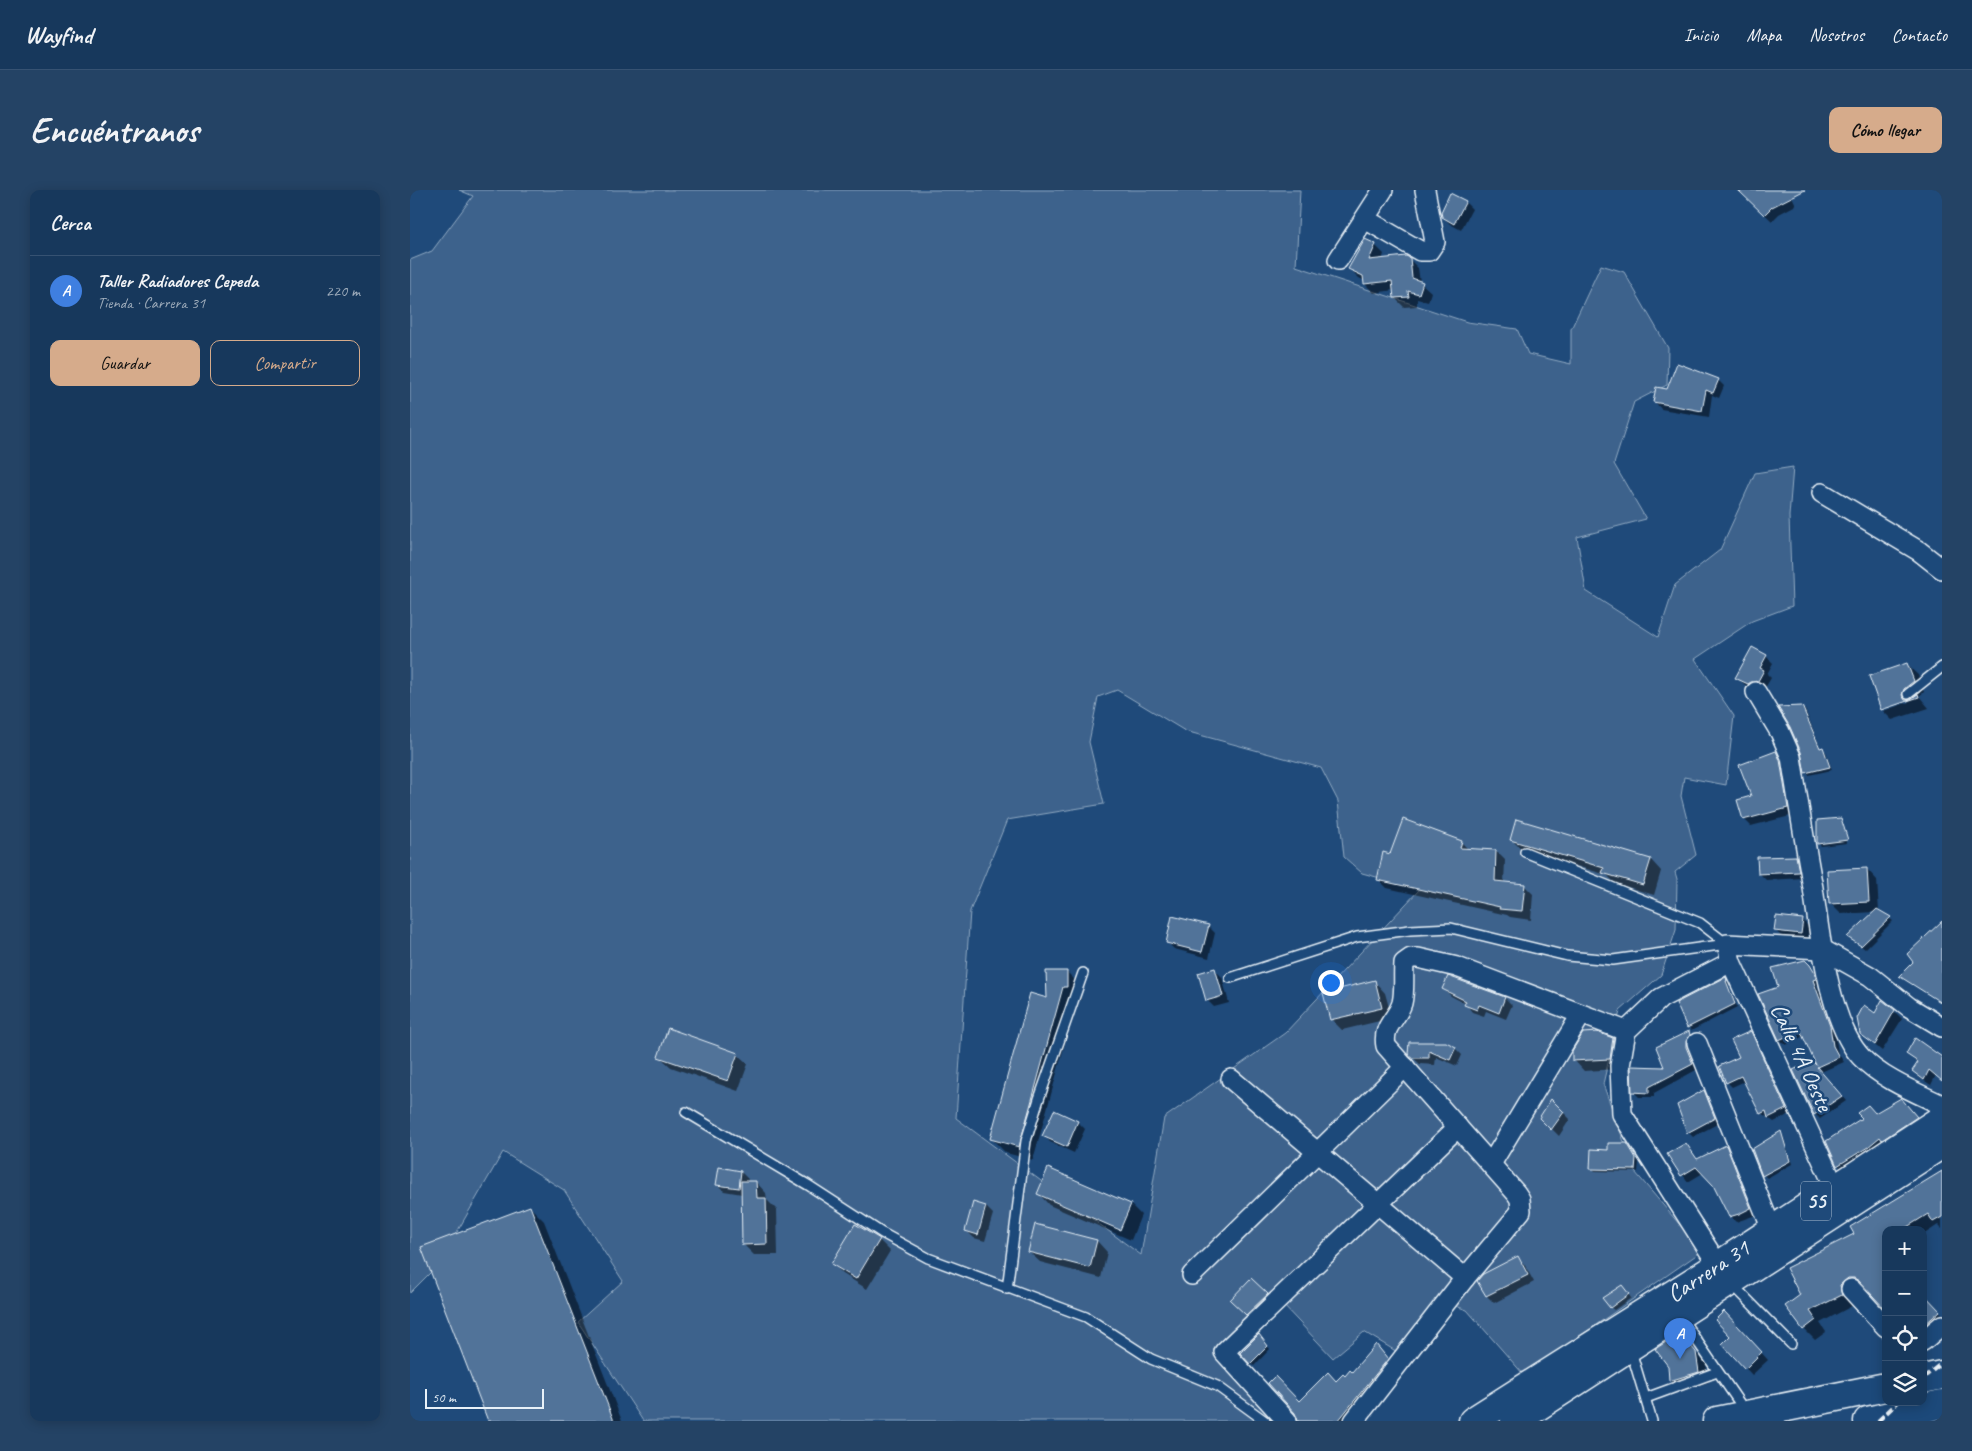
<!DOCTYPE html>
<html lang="es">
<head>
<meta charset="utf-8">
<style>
  body { margin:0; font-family:Caveat,sans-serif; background:#244365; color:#f1f3f6 }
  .controls { position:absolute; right:15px; bottom:15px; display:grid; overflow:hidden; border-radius:10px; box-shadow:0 2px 12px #0003 }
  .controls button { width:45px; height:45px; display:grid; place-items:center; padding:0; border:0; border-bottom:1px solid #365272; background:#17385c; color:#f1f3f6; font:25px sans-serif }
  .scale { position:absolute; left:15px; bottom:12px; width:119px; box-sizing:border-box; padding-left:5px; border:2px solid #e8f1f8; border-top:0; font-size:14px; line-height:18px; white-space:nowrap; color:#e8f1f8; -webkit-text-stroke:4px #1f4a7a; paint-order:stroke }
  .you { position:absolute; left:920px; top:792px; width:18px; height:18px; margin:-12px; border:4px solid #fff; border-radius:50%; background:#1a73e8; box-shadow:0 0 0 8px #1a73e833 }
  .badge { display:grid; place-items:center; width:32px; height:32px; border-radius:50%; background:#d6ab8b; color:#fff; font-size:16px; font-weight:700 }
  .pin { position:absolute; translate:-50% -41px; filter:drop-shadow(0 1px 2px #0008) }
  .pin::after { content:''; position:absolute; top:26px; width:18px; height:15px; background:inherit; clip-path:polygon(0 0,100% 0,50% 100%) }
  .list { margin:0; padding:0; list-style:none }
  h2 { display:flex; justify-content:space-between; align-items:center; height:65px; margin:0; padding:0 20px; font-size:21px }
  h2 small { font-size:16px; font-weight:400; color:#9eacbb }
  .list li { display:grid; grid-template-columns:32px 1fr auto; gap:15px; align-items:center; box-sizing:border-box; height:70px; padding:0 20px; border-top:1px solid #365272 }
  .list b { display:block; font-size:19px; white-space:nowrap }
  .list p { margin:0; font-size:16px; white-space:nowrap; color:#9eacbb }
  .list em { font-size:16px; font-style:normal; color:#9eacbb }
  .actions { display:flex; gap:10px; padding:15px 20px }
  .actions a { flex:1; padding:11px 0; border:1px solid #d6ab8b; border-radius:10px; text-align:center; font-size:18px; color:#d6ab8b }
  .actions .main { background:#d6ab8b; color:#111 }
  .icon { flex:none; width:28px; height:28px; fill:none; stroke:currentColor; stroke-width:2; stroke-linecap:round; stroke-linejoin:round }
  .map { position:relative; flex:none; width:1532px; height:1231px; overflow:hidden; border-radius:10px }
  header { display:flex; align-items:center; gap:30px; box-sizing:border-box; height:70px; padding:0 25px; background:#17385c; border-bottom:1px solid #365272 }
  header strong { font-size:24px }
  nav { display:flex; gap:28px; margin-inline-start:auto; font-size:18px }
  .intro { display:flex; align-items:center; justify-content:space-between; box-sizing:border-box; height:120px; padding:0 30px }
  h1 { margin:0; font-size:35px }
  .button { padding:12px 22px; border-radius:10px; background:#d6ab8b; color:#111; font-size:18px; font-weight:700 }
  main { display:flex; gap:30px; padding:0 30px }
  aside { flex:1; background:#17385c; border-radius:10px; box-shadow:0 2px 12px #0003 }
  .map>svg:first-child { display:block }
  .green { fill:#3c628c; stroke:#92aac2; fill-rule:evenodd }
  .shadow { fill:#0007 }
  .building { fill:#517399; stroke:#e8f1f8 }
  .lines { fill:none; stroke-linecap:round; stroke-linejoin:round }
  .service-casing { stroke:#e8f1f8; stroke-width:12 }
  .minor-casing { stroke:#e8f1f8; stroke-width:22 }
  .trunk-casing { stroke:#e8f1f8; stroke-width:31 }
  .service { stroke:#1f4a7a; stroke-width:9 }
  .minor { stroke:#1f4a7a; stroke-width:19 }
  .trunk { stroke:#1f4a7a; stroke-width:28 }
  .rail { stroke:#e8f1f8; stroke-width:4; stroke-dasharray:8 4; stroke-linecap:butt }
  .labels { text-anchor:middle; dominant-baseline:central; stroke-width:5; stroke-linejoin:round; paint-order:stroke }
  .shield { fill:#1f4a7a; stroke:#acbfd2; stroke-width:1 }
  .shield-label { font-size:22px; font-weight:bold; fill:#e8f1f8 }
  .street-label { font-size:24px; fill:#e8f1f8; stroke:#1f4a7a }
</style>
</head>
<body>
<header>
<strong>Wayfind</strong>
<nav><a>Inicio</a><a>Mapa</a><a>Nosotros</a><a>Contacto</a></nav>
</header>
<div class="intro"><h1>Encuéntranos</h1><a class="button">Cómo llegar</a></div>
<main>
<aside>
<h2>Cerca<small></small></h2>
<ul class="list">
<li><span class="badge" style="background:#3f7fe0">A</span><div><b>Taller Radiadores Cepeda</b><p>Tienda · Carrera 31</p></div><em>220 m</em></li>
</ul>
<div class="actions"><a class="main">Guardar</a><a>Compartir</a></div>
</aside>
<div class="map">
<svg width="1532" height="1231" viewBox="0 0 1532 1231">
  <rect width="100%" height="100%" fill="#1f4a7a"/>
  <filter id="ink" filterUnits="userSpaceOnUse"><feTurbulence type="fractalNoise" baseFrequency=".02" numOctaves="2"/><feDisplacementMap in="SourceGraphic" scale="10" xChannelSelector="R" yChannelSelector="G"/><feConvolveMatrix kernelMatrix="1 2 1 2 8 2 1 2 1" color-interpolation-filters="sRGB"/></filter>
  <g filter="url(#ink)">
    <path class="green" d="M49,0H890L886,76L1057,132L1107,139L1118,164L1161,174V139L1191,75L1214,82L1258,158L1257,195L1224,212L1204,274L1236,329L1167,347L1176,401L1248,447L1265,395L1310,360L1345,283L1383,277L1379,326L1382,416L1342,431L1285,469L1324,526L1316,595L1274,587L1271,606L1286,665L1265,682L1267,689L1266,740L1251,785L1210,821L1193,894L1225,982L1292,1061L1114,1185L1057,1120L1037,1113L994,1166L954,1142L923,1168L872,1114L821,1160L889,1231H233L168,1132L213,1091L154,1000L93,962L28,1075L0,1103V70L22,61L63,6ZM707,500L775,541L911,578L928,611L934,667L952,683L1010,699L875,843L754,928L731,1065L546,928L560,721L597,630L694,614L679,552L688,507Z"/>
    <g class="shadow">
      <path d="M1329,0H1379L1386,15L1369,24L1362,31Z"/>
      <path d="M1055,12L1062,19L1051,40L1040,34L1033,27Z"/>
      <path d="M965,55L974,64L972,70L999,69L1008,78L1010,92L1021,102L1018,112L1007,109V116L994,117L985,108L984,100L964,103L955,94V91L949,88L940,79Z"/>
      <path d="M1308,190L1314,196L1309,208L1302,205L1299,227L1251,219L1245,212L1257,201Z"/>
      <path d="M1356,466L1363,473L1357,484L1361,488L1355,498L1346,501L1334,494L1327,487Z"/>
      <path d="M1497,475L1508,485L1514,502L1509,506L1519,518L1482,530L1473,521L1499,512L1497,510L1471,519Z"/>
      <path d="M1391,517L1395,520L1411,559L1416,562L1422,580L1399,585L1396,582Z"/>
      <path d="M1366,563L1373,570L1384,625L1341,636L1334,629L1343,607Z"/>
      <path d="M1431,629L1437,653L1411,656L1408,653Z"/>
      <path d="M1107,630L1241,670L1251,681L1244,705L1205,693L1197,685L1112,660L1102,650Z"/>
      <path d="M994,631L1052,653L1059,660L1086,661L1095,670L1094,693L1114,695L1123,704L1121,730L1100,727L1097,725L977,698L968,689L981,665Z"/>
      <path d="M1385,668L1392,675L1395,688L1356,690L1349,683Z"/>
      <path d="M1457,679L1467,690L1469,722L1483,731L1455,759L1439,747L1465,722L1431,724L1420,713Z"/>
      <path d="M1392,730L1399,737L1398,750L1373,748L1366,741Z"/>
      <path d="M798,736L805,743L799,768L764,759L757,752Z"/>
      <path d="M1394,771L1405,782L1410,791L1411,794L1407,795L1425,842L1428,863L1434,872L1411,882L1436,911L1410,929L1405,924L1409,879L1394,846L1376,855L1370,850L1350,805L1370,798Z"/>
      <path d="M805,780L812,787L819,813L804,817L797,810Z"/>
      <path d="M657,782L671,796V810H667L623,970L596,963L582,949L638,809Z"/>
      <path d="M1043,789L1095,808L1102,815L1096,829L1076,821L1074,826L1062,822L1056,814L1041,806L1034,799Z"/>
      <path d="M1315,789L1319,794L1318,795L1327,817L1281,841L1267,814Z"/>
      <path d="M965,792L975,803L982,828L932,840L921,829Z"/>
      <path d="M1484,821L1492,829L1472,861L1451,844L1466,825Z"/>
      <path d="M1279,842L1284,848L1288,879L1244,903V907H1229L1224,902L1255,878Z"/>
      <path d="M1340,843L1345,848L1380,924L1364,932L1351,923L1335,891L1322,897L1317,892L1330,868Z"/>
      <path d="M1203,849L1213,860L1210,879L1174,881L1164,870Z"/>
      <path d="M1000,853L1045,858L1052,865L1047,876L1026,867L1025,875L1010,874L999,864Z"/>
      <path d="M327,864L338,874L328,901L261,877L250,867Z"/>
      <path d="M1497,864L1532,869V890L1526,885L1521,895L1510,888L1504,881L1509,874Z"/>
      <path d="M1294,902L1298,907L1309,933L1283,947L1278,942Z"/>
      <path d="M1492,910L1511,932L1433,980L1428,975L1453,928Z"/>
      <path d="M1142,911L1160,929L1149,946L1130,927Z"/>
      <path d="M668,932L675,939L664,963L640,952L634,945Z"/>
      <path d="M1370,943L1373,946L1382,974L1357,988L1354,985L1343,960Z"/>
      <path d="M1216,954L1229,972L1228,982L1185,981L1182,978L1199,961Z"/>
      <path d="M1275,954L1288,970L1315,956L1321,962L1346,1025L1326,1032L1320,1026L1304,994L1293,983L1278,992L1259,965Z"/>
      <path d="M331,982L338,989L337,992H346L356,1003L357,1010L367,1020L368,1065H344L333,1054L332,1004L314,1001L307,994Z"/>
      <path d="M1532,983V1039L1528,1035L1513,1045V1040H1476L1460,1101L1456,1099H1450L1441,1108L1442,1116L1410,1133L1416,1142L1405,1150L1394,1139L1392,1105L1445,1044Z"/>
      <path d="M629,1004L721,1015L731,1025L721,1050L639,1015Z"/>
      <path d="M120,1017L134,1031L212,1231H80Z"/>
      <path d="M576,1017L583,1024L575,1051L564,1048L557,1041Z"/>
      <path d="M626,1036L687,1051L697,1062L691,1088L630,1072L619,1062Z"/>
      <path d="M469,1050L480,1061L457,1099L433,1084L422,1073Z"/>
      <path d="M1107,1068L1114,1074L1124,1092L1084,1113L1077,1106L1069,1091Z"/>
      <path d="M841,1090L864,1112L844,1131L822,1110Z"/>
      <path d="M1215,1099L1221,1108L1204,1120L1200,1117Z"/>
      <path d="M1513,1103L1532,1124V1140L1513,1157Z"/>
      <path d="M1321,1129L1358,1170L1342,1185L1313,1154L1322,1146Z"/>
      <path d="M1270,1144L1296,1174L1299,1192L1271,1201L1260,1191L1259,1176Z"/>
      <path d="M852,1149L860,1159L844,1176L831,1163Z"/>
      <path d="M973,1163L984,1177L941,1231H889V1213L935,1188Z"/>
    </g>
    <g class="building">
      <path d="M1328,0H1395L1362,17L1354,25Z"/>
      <path d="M1040,3L1056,11L1044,34L1032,27L1031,22Z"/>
      <path d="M955,49L966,54L959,70L996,66L1000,68L1002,88L1013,92L1009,104L998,101L999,107L984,108L982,91L954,94L953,86L938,79Z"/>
      <path d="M1267,173L1309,189L1303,203L1296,200L1292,221L1243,212L1246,197L1257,199Z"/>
      <path d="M1342,457L1357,465L1350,478L1354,480L1348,491L1341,492L1338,494L1325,488Z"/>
      <path d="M1497,473L1504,491L1494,499L1492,505L1495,510H1498L1508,504L1509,507L1471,520L1459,486Z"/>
      <path d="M1392,516L1410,558L1413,557L1420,577L1395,583L1391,562L1380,537L1368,517Z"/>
      <path d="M1366,561L1370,570L1378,618L1333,630L1327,610L1341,606L1329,575Z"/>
      <path d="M1431,628L1438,650L1407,654V630Z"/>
      <path d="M993,629L1052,651L1050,658L1086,660L1085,691L1115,694L1112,721L1089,719L1090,717L967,690L973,662L980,664Z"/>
      <path d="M1106,629L1241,669L1233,695L1192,683L1194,678L1100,650Z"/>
      <path d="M1386,666L1389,682L1348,684L1347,667Z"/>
      <path d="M1457,678L1459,712L1419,714L1417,680Z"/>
      <path d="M1467,719L1481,727L1451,756L1437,747Z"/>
      <path d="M762,726L799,735L792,762L756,753Z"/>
      <path d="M1366,726L1393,729L1391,744L1364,741Z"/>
      <path d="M1532,731V813L1489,786L1503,772L1497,764Z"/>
      <path d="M1395,770L1400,775L1406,785V789L1403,790L1420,836L1423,856L1429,867L1407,877L1432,906L1404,925L1383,880L1402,871L1406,875L1390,840L1369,850L1348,804L1368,797L1362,778Z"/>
      <path d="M805,778L813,806L796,811L788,783Z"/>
      <path d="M636,781H657V797H653L609,957L580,949L620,803L637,808Z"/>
      <path d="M1038,786L1095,807L1089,823L1069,815L1067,820L1054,815L1056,811L1032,799Z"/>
      <path d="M1316,787L1317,791H1316L1325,814L1277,838L1266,813Z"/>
      <path d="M965,790L972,818L920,830L913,803Z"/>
      <path d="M1472,810L1485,820L1465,855L1450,844L1447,828L1454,815L1465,823Z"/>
      <path d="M258,838L328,863L318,891L248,867Z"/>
      <path d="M1279,841L1280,845L1276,851V857L1283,874L1239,897V903L1222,902L1221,876L1254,877L1246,857Z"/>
      <path d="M1341,841L1376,919L1358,928L1356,921L1350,924L1331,886L1316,893L1309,876L1329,867L1321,850Z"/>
      <path d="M1187,842L1203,848L1200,869L1162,871V861L1173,843Z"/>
      <path d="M1505,848L1532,867V891L1519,880L1514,890L1502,881L1508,872L1496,864Z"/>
      <path d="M999,852H1036L1046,857L1040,870L1019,861V868H1001L998,864Z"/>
      <path d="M1294,900L1305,928L1277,943L1267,915Z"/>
      <path d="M1491,908L1507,927L1472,950L1470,947L1458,957L1427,976L1416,951L1452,928L1447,923L1458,915L1465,923Z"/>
      <path d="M1141,909L1154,922L1141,940L1129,928Z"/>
      <path d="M644,920L668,931L657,957L632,946Z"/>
      <path d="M1371,941L1380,971L1352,986L1342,959Z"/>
      <path d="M1198,953H1217L1226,968L1225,980L1180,979L1181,959L1198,960Z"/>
      <path d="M1276,953L1287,969L1316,955L1341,1018L1329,1024L1319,1027L1303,995L1286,977L1271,986L1257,964Z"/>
      <path d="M309,977L331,981L329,998L306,995Z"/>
      <path d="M638,978L721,1014L710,1040L627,1004Z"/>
      <path d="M1532,981V1027L1523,1032L1518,1024L1492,1040H1476V1120L1449,1091L1444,1088H1438L1430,1095L1432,1105L1400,1121L1406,1130L1393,1140L1375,1116L1390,1105L1376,1078L1444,1044L1440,1037Z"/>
      <path d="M331,991H346L347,1008H356L357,1054L332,1055Z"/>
      <path d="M563,1012L576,1016L568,1045L555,1041Z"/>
      <path d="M120,1016L204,1231H78L11,1057Z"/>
      <path d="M445,1034L470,1049L446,1089L421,1074Z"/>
      <path d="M625,1034L687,1050L680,1078L618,1062Z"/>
      <path d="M1108,1066L1118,1085L1076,1106L1067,1091L1073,1084Z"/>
      <path d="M841,1088L858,1104L836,1125L820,1110Z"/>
      <path d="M1212,1095L1219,1104L1200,1118L1192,1108Z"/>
      <path d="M1513,1103L1530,1121L1513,1136Z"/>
      <path d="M1314,1121L1352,1162L1335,1179L1312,1154L1320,1146L1305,1130Z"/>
      <path d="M1270,1143L1286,1162L1289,1182L1259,1191L1258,1176L1245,1159Z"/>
      <path d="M849,1144L858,1156L840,1174L830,1163Z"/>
      <path d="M966,1154L978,1169L928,1231H888L885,1223L858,1193L865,1186L889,1211L918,1182L926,1191L933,1184L935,1186L940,1180L942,1182Z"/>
    </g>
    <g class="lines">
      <defs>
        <g id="service">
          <path d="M1498,504L1532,477"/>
          <path d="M1115,662L1290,733L1317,754"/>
          <path d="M820,788L947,747L1000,740L1041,738L1157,766L1203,770L1317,754"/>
          <path d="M276,922L398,995L472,1043L518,1068L676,1127L741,1169L807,1196L855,1231"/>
          <path d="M1323,1095L1381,1154"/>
          <path d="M597,1099L616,951L629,909L673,783"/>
          <path d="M1270,1126L1335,1221"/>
          <path d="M1221,1161L1242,1231"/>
          <path d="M1236,1208L1307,1182"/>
        </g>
        <g id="minor">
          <path d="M955,29L1010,61H1019L1025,52L1015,0"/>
          <path d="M928,70L973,0"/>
          <path d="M1412,303L1509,361L1532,379"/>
          <path d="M1346,502L1370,542L1381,567C1388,611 1395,654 1403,698C1410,745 1419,833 1451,867C1472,889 1505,902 1532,915"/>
          <path d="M1287,853L1362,1040"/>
          <path d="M821,889L1055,1088"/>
          <path d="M1081,974L1171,825"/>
          <path d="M1425,998L1321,772L1317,754L1412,759L1460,786L1499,817L1532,837"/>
          <path d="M782,1085L995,877"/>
          <path d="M1315,1086L1212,924L1210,876L1216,841L1251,808L1321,772"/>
          <path d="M1441,1099L1476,1137"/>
          <path d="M1513,1151L1532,1135"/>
          <path d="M877,1231L814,1162L1048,937"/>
          <path d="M944,1231L1055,1088L1111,1021L1110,1009L1106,1003L976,856C972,835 987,830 992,813C995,801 993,786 994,773L1001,768H1008L1047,777L1216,841"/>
        </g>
        <g id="trunk">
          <path d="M1513,1189L1532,1185"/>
          <path d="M1063,1231L1308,1076L1532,929"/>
          <path d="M1105,1231L1532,954"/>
          <path d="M1307,1231L1476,1197"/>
          <path d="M1458,1231L1532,1214"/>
        </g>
      </defs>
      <use href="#service" class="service-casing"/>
      <use href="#minor" class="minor-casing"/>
      <use href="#trunk" class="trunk-casing"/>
      <use href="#service" class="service"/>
      <use href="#minor" class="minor"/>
      <use href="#trunk" class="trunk"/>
      <g class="rail">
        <path d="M1513,1188L1532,1173"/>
        <path d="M1468,1231L1488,1212"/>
      </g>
    </g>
  </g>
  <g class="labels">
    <rect class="shield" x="1391" y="991.5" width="30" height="39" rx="4"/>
    <g class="shield-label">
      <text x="1406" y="1011">55</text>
    </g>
    <g class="street-label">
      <text transform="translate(1392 867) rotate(65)">Calle 4A Oeste</text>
      <text transform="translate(1298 1081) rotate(-33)">Carrera 31</text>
    </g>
  </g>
</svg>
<div class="controls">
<button>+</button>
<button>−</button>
<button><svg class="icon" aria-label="locate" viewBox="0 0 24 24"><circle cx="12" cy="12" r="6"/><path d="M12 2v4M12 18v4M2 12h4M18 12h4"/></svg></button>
<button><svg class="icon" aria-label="layers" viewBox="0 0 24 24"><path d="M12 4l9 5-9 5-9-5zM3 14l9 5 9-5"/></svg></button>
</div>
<div class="scale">50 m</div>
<div class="you"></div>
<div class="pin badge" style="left:1270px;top:1169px;background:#3f7fe0">A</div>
</div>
</main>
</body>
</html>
